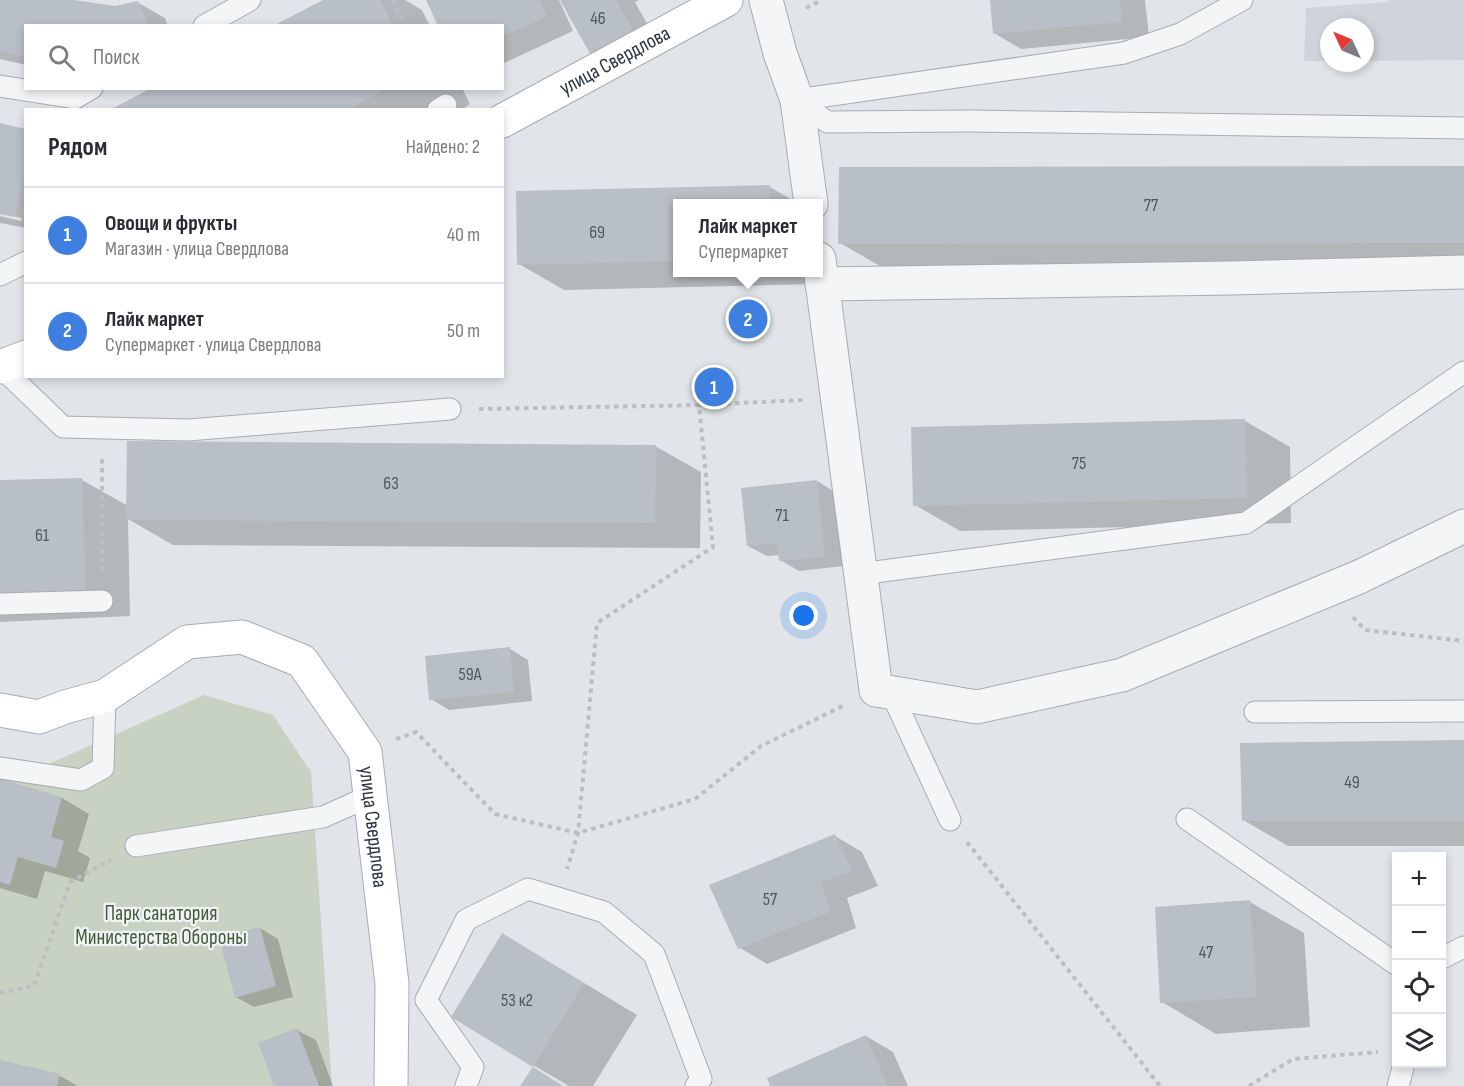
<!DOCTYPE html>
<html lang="ru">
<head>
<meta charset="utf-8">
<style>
  body { margin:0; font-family:"Sofia Sans Condensed",sans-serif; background:#f2f2f3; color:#2b2b33 }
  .controls { position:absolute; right:18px; bottom:18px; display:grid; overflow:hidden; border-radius:0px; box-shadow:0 3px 9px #0003 }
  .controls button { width:54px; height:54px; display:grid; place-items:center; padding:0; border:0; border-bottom:2px solid #e1e1e2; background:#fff; color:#2b2b33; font:30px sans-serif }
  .compass { position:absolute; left:1320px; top:18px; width:54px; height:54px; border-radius:50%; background:#fff; box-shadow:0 3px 9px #0003; rotate:314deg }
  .you { position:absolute; left:804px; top:616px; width:21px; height:21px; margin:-15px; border:4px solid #fff; border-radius:50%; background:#1a73e8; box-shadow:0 0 0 9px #1a73e833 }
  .badge { display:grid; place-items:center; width:39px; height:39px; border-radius:50%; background:#ea580c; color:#fff; font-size:20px; font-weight:700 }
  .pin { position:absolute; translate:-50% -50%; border:3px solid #fff; box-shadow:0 2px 6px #0006 }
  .popup { position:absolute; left:673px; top:199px; width:150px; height:78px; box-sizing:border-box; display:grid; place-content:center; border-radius:0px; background:#fff; filter:drop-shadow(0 2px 4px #0005); font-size:20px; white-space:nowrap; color:#7c7c81 }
  .popup b { font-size:22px; color:#2b2b33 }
  .popup::after { content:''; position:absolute; left:50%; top:100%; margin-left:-12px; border:12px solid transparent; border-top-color:#fff }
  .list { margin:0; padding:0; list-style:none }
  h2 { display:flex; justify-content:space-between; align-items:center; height:78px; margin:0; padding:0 24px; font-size:26px }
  h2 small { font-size:20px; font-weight:400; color:#7c7c81 }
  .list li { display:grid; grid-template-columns:39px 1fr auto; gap:18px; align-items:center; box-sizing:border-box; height:96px; padding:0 24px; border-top:2px solid #e1e1e2 }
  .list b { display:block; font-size:22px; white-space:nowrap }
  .list p { margin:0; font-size:20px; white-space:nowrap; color:#7c7c81 }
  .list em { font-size:20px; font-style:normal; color:#7c7c81 }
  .icon { flex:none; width:33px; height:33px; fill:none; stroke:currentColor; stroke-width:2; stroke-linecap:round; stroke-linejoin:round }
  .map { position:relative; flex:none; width:1464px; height:1086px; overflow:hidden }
  .search { position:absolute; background:#fff; box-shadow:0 3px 9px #0003; left:24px; top:24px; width:480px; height:66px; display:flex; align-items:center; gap:15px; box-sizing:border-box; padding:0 21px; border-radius:0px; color:#7c7c81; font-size:22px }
  .panel { position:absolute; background:#fff; box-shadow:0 3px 9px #0003; left:24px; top:108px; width:480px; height:270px; border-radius:0px }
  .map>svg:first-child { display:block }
  .built { fill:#cfd4db }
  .green { fill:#c8d2c3 }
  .shadow { fill:#0003 }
  .building { fill:#b9bfc6 }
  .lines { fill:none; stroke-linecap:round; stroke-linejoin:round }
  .lane-casing { stroke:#a6acb3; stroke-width:23 }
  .street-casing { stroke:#a6acb3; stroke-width:35 }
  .secondary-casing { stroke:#a6acb3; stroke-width:35 }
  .path { stroke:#bbbfc4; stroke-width:4; stroke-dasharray:4.5 4.5; stroke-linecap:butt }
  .lane { stroke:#f4f5f7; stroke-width:21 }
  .street { stroke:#f4f5f7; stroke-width:33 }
  .secondary { stroke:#fff; stroke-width:33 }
  .labels { text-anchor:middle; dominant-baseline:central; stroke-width:4.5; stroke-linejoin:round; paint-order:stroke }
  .number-label { font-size:18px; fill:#4e5762 }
  .street-label { font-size:21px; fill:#2a3440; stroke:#f1f4f7 }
  .park-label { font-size:21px; fill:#435b38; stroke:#f1f4f7 }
</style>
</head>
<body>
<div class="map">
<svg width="1464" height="1086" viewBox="0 0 1464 1086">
  <rect width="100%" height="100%" fill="#e1e5e9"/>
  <path class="built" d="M1389,0H1464V60L1365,61V27H1329V61H1304L1306,8L1388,2Z"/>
  <path class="green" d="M204,695L273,715L311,772L332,1086H0V758L42,767Z"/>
  <g class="shadow">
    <path d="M0,0H64L115,8L137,2L165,18L168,26H26V65L0,59Z"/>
    <path d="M326,0H405L422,10L430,26H277Z"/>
    <path d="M427,0H559L573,31L502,64V26Z"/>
    <path d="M562,0H639L635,2L662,51Z"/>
    <path d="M991,0H1145L1149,37L1021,49L994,33Z"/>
    <path d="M154,88H462L470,104L461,110H113Z"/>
    <path d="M0,124L26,130V228L0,223V216L21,221L22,218L0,213Z"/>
    <path d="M1464,168V268L885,269L840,243Z"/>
    <path d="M770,187L799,204H678V272H816V284L564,290L519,264L518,193Z"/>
    <path d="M1245,421L1290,447L1291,523L960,531L915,505Z"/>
    <path d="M655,446L701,472L700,548L173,545L128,519L130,616L0,622V481L82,480L128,506Z"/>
    <path d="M817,481L835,492L843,566L799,571L780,560V555L767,556L748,546Z"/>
    <path d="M510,649L528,660L532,701L449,710L431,699Z"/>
    <path d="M1464,741V846H1288L1243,820Z"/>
    <path d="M0,780L62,798L89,814L78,851L90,858L83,882L45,871L37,899L0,888Z"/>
    <path d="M835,836L862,852L878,886L847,898L856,928L767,964L740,948Z"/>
    <path d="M1250,902L1304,933L1310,1027L1216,1034L1162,1002Z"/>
    <path d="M260,928L278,939L293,997L254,1007L236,997Z"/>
    <path d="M556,966L637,1015L593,1086H569L533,1065Z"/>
    <path d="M297,1030L316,1040L333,1086H276Z"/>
    <path d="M866,1036L893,1052L908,1086H772Z"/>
    <path d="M0,1061L60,1076L78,1086H0Z"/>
  </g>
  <g class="building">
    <path d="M0,0H74L115,6L138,1L149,25L26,26V57L0,51Z"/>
    <path d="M323,0H380L393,26H273Z"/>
    <path d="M426,0H540L547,16L502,37V26H438Z"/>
    <path d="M560,0H616L636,35L593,59Z"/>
    <path d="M990,0H1120L1122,22L993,34Z"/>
    <path d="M151,88H388L347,110H110Z"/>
    <path d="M0,123L26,129V169L15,217L0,214Z"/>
    <path d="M1464,166V243L838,244L839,167Z"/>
    <path d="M770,185V204H678V261L517,265L516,191Z"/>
    <path d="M1245,419L1247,498L913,506L911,427Z"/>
    <path d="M127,441L656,445L655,523L126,520Z"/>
    <path d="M82,478L86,591L0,595V480Z"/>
    <path d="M817,480L825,557L779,561L777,543L747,546L741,488Z"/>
    <path d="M510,647L514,692L429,700L425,656Z"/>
    <path d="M1464,740V821H1242L1240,743Z"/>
    <path d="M0,779L62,797L51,837L64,841L56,868L18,857L10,885L0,882Z"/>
    <path d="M835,834L852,871L821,883L830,912L738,949L709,885Z"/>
    <path d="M1250,900L1257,997L1160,1003L1155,907Z"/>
    <path d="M260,927L276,986L235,998L219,938Z"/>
    <path d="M502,933L584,983L533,1067L451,1017Z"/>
    <path d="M297,1028L319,1086H274L258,1043Z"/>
    <path d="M866,1035L888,1086H770L767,1078Z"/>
    <path d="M0,1060L60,1074L57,1086H0Z"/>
    <path d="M533,1067L563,1086H520Z"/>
  </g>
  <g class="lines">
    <defs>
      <g id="lane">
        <path d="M204,26L250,0"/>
        <path d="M0,86L75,98L92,88"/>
        <path d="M797,100L827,122L972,121L1464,128"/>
        <path d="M797,100L1124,53L1180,34L1242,0"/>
        <path d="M438,110L446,105"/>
        <path d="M0,275L26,262"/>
        <path d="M1,367L63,427L188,430L450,409"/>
        <path d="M860,574L1246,523L1464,372"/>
        <path d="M0,604L102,601"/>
        <path d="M891,692L950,820"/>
        <path d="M1255,712L1464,711"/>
        <path d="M0,768L81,780L103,768L105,696"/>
        <path d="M1187,819L1396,964"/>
        <path d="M136,846L323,817L370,796"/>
        <path d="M1442,958L1464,947"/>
        <path d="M466,1086L473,1067L426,1000L466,920L528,889L604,912L654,954L701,1079L696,1086"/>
        <path d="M1398,1086L1404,1064"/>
      </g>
      <g id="street">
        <path d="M766,0L780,53L797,100L811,204"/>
        <path d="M819,259L876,690L977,707L1122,675L1359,577L1464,526"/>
        <path d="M822,284L1231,278L1464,272"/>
      </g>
      <g id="secondary">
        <path id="s1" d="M502,121L726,0"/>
        <path d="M0,367L26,357"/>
        <path id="s2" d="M0,710L39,717L65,707L105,696L187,642L242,637L302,661L365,752L392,984L391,1086"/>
      </g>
    </defs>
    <use href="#lane" class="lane-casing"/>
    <use href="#street" class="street-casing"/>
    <use href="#secondary" class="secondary-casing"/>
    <g class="path">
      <path d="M392,0L405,26"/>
      <path d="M806,8L822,0"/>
      <path d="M699,405L803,400"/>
      <path d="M479,409L699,405L713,547L597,623L578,833L567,869"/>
      <path d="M102,459V571"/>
      <path d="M1353,617L1365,630L1464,641"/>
      <path d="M396,739L416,732L495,814L578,833L695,799L761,746L845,705"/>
      <path d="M967,842L1160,1086"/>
      <path d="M0,993L34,986L70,882L111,860"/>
      <path d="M1249,1086L1293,1059L1378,1052"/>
    </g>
    <use href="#lane" class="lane"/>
    <use href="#street" class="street"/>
    <use href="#secondary" class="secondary"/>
  </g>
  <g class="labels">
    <g class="number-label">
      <text x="598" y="18">46</text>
      <text x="1151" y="205">77</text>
      <text x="597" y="232">69</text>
      <text x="1079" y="463">75</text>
      <text x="391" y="483">63</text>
      <text x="782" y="515">71</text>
      <text x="42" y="535">61</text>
      <text x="470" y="674">59А</text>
      <text x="1352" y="782">49</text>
      <text x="770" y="899">57</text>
      <text x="1206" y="952">47</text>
      <text x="517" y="1000">53 к2</text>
    </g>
    <g class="street-label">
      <text stroke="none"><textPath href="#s1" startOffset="128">улица Свердлова</textPath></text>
      <text stroke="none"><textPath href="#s2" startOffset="513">улица Свердлова</textPath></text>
    </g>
    <g class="park-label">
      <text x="161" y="913">Парк санатория<tspan x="161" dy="24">Министерства Обороны</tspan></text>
    </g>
  </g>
</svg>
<div class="controls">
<button>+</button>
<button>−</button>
<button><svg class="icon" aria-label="locate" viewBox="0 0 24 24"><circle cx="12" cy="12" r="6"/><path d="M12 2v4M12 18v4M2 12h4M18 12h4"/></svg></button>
<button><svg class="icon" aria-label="layers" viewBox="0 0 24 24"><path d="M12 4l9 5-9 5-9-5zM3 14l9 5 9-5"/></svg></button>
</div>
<svg class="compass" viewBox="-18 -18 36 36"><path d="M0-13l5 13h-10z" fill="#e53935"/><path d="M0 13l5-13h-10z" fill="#7c7c81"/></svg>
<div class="you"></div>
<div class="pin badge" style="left:714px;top:387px;background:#3f7fe0">1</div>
<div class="pin badge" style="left:748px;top:319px;background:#3f7fe0">2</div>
<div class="popup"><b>Лайк маркет</b>Супермаркет</div>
<div class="search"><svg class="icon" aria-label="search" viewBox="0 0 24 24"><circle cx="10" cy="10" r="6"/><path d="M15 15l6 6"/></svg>Поиск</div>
<section class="panel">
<h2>Рядом<small>Найдено: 2</small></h2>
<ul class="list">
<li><span class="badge" style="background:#3f7fe0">1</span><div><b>Овощи и фрукты</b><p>Магазин · улица Свердлова</p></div><em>40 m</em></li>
<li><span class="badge" style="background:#3f7fe0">2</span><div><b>Лайк маркет</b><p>Супермаркет · улица Свердлова</p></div><em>50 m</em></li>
</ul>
</section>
</div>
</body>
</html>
